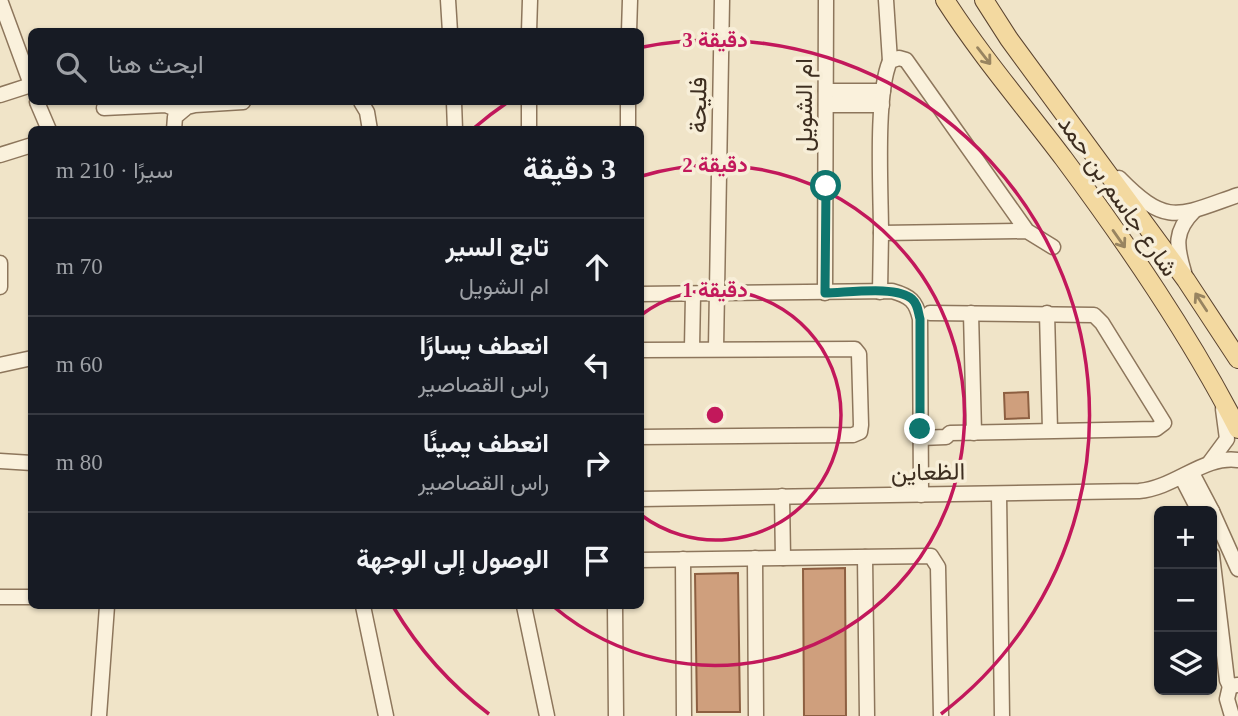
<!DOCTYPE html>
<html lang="ar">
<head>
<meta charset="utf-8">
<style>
  body { margin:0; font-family:"Times New Roman",Vazirmatn,serif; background:#20242c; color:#f1f3f6; direction:rtl }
  .controls { position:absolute; right:21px; bottom:21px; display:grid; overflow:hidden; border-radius:10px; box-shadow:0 2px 5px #0004 }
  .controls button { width:63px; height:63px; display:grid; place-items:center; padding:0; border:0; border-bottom:2px solid #363941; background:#171b24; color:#f1f3f6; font:35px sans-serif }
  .stop { position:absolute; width:21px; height:21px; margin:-16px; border:5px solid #0f766e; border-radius:50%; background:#fff }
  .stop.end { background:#0f766e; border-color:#fff; box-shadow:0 2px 7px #0008 }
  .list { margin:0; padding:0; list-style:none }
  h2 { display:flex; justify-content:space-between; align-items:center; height:91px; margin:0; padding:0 28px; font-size:30px }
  h2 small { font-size:23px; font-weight:400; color:#9ea1a6 }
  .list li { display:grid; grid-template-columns:46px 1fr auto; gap:21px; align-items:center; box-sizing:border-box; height:98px; padding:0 28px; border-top:2px solid #363941 }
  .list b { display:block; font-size:26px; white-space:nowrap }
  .list p { margin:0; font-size:23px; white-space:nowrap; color:#9ea1a6 }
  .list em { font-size:23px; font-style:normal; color:#9ea1a6 }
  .icon { flex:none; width:38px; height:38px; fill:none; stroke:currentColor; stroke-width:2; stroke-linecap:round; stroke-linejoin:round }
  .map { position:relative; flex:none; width:1238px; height:716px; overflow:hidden; direction:ltr }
  .search { position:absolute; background:#171b24; box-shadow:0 2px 5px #0004; left:28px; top:28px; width:616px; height:77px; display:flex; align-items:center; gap:18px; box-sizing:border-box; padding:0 24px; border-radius:10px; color:#9ea1a6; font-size:26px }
  .panel { position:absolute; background:#171b24; box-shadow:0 2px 5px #0004; left:28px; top:126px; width:616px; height:483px; border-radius:10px; direction:rtl }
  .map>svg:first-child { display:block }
  .building { fill:#cf9f7d; stroke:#8d5f41; stroke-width:2 }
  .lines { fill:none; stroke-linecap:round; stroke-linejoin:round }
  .minor-casing { stroke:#8d765c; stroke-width:17 }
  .major-casing { stroke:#5b4430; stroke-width:20 }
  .minor { stroke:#faf1dc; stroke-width:14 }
  .major { stroke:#f3d9a0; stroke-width:18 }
  .oneway { stroke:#988460 }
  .route { stroke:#0f766e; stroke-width:9 }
  .ring { fill:none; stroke:#c2185b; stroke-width:3.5 }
  .labels { text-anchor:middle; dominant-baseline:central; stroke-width:7; stroke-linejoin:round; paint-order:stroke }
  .street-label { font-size:24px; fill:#3d2e20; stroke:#f7eed8 }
  .centre { fill:#c2185b; stroke:#f7eed8; stroke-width:3.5 }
  .ring-label { font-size:21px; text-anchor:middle; font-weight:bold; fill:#c2185b; stroke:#f7eed8; stroke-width:7; stroke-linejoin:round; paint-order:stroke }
</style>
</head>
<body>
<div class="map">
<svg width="1238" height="716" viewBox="0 0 1238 716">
  <rect width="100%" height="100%" fill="#f0e4c8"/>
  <g class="building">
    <path d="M1028,392L1029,418L1005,419L1004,393Z"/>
    <path d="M845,568L846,716H804L803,569Z"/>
    <path d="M738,573L740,712H697L695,574Z"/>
  </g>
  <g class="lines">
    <defs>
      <g id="minor">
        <path d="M0,0L32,87"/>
        <path d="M448,0L450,32"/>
        <path d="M886,0L890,61"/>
        <path d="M529,32L530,0"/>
        <path d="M629,32L630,0"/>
        <path d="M826,91H883"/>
        <path d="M0,95L31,85"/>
        <path d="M37,102L49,130"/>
        <path d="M361,102L367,112L370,130"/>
        <path d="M454,102L455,130"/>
        <path d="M826,105H882"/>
        <path d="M104,108L166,105L180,111"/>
        <path d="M174,130L175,117L187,107L195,105L243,102"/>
        <path d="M529,130V102"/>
        <path d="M628,130V102"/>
        <path d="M0,155L32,145"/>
        <path d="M1119,178C1167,227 1178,216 1238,195"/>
        <path d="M1027,231L881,233C881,193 875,95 890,61L899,58L906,60L1027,231L1053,247"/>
        <path d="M0,263V287"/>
        <path d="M1184,272C1176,246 1174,231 1194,211"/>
        <path d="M880,292L881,233"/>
        <path d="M825,293L826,0"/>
        <path d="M640,294L892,291C910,296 916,301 920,319L921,495"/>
        <path d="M971,313L974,433"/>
        <path d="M1047,313L1050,430"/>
        <path d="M692,348L693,295"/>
        <path d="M716,348L722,0"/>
        <path d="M640,350L855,349L859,354L861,425L860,432L853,435L640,437"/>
        <path d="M0,365L32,358"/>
        <path d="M920,438L946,437L950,433L1156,429L1164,423L1102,323L1094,315L930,313"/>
        <path d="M0,461L32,463"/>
        <path d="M1210,462L1227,439L1223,409"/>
        <path d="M1192,473L1212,511"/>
        <path d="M1182,478L1199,511"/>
        <path d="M999,494L1002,716"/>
        <path d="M782,496L783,558"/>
        <path d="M640,499L1139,491C1175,488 1204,455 1238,460"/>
        <path d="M1212,511L1238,569"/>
        <path d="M1212,555L1227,680L1230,686L1238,685"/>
        <path d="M865,557L867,716"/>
        <path d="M755,558L756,716"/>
        <path d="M683,559L684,716"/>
        <path d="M640,560L931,556L938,567L941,716"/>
        <path d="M0,597H32"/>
        <path d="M363,606L386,716"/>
        <path d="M524,606L547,716"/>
        <path d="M615,606L616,716"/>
        <path d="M1230,686L1227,699L1232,716"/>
        <path d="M99,716L107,606"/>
      </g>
      <g id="major">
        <path d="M945,0C981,56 1024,106 1064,159C1127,244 1189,334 1238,429"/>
        <path d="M984,0L1009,39L1186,280L1238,359"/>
      </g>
    </defs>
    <use href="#minor" class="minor-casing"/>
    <use href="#major" class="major-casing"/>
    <use href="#minor" class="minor"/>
    <use href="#major" class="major"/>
  </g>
  <defs><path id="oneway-shaft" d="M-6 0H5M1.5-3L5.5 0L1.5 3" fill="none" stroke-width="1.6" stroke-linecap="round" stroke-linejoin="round" transform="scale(1.75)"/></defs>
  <g class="oneway">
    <use href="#oneway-shaft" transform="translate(984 56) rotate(52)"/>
    <use href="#oneway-shaft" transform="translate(1119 239) rotate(55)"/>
    <use href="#oneway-shaft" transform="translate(1201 302) rotate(-123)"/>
  </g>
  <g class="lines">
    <path class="route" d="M826,186L825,293C846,293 897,285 912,299C918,304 918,312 920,319V429"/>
  </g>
  <g class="ring">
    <path d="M641 315A125 125 0 1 1 641 515"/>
    <path d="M642 176A250 250 0 1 1 554 607"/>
    <path d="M489 714A375 375 0 0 1 394 608M474 128A375 375 0 0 1 508 102M643 47A375 375 0 0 1 941 714"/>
  </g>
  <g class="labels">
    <g class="street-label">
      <text transform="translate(698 105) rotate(-89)">فليحة</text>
      <text transform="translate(804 105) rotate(-90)">ام الشويل</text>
      <text transform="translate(1118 196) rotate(55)">شارع جاسم بن حمد</text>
      <text transform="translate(928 472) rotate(-1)">الظعاين</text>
    </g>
  </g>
  <circle cx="715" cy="415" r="10" class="centre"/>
  <g class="ring-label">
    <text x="715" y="47">3 دقيقة</text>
    <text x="715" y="172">2 دقيقة</text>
    <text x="715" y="297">1 دقيقة</text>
  </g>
</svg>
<div class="controls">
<button>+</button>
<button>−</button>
<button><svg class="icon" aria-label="layers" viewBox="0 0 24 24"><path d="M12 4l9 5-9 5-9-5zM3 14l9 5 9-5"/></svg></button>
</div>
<div class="stop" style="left:826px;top:186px"></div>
<div class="stop end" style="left:920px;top:429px"></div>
<div class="search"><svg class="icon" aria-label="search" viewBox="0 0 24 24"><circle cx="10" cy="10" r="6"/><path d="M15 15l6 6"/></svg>ابحث هنا</div>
<section class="panel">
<h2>3 دقيقة<small>سيرًا · 210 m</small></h2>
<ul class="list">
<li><svg class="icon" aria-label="ahead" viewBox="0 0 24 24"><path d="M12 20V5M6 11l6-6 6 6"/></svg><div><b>تابع السير</b><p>ام الشويل</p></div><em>70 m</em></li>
<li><svg class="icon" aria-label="left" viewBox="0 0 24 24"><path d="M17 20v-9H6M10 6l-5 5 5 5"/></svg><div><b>انعطف يسارًا</b><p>راس القصاصير</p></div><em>60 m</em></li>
<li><svg class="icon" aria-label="right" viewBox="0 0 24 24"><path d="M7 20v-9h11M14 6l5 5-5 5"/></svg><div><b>انعطف يمينًا</b><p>راس القصاصير</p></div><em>80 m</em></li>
<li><svg class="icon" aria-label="arrive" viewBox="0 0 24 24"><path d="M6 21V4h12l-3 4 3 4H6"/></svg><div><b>الوصول إلى الوجهة</b></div></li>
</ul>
</section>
</div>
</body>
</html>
